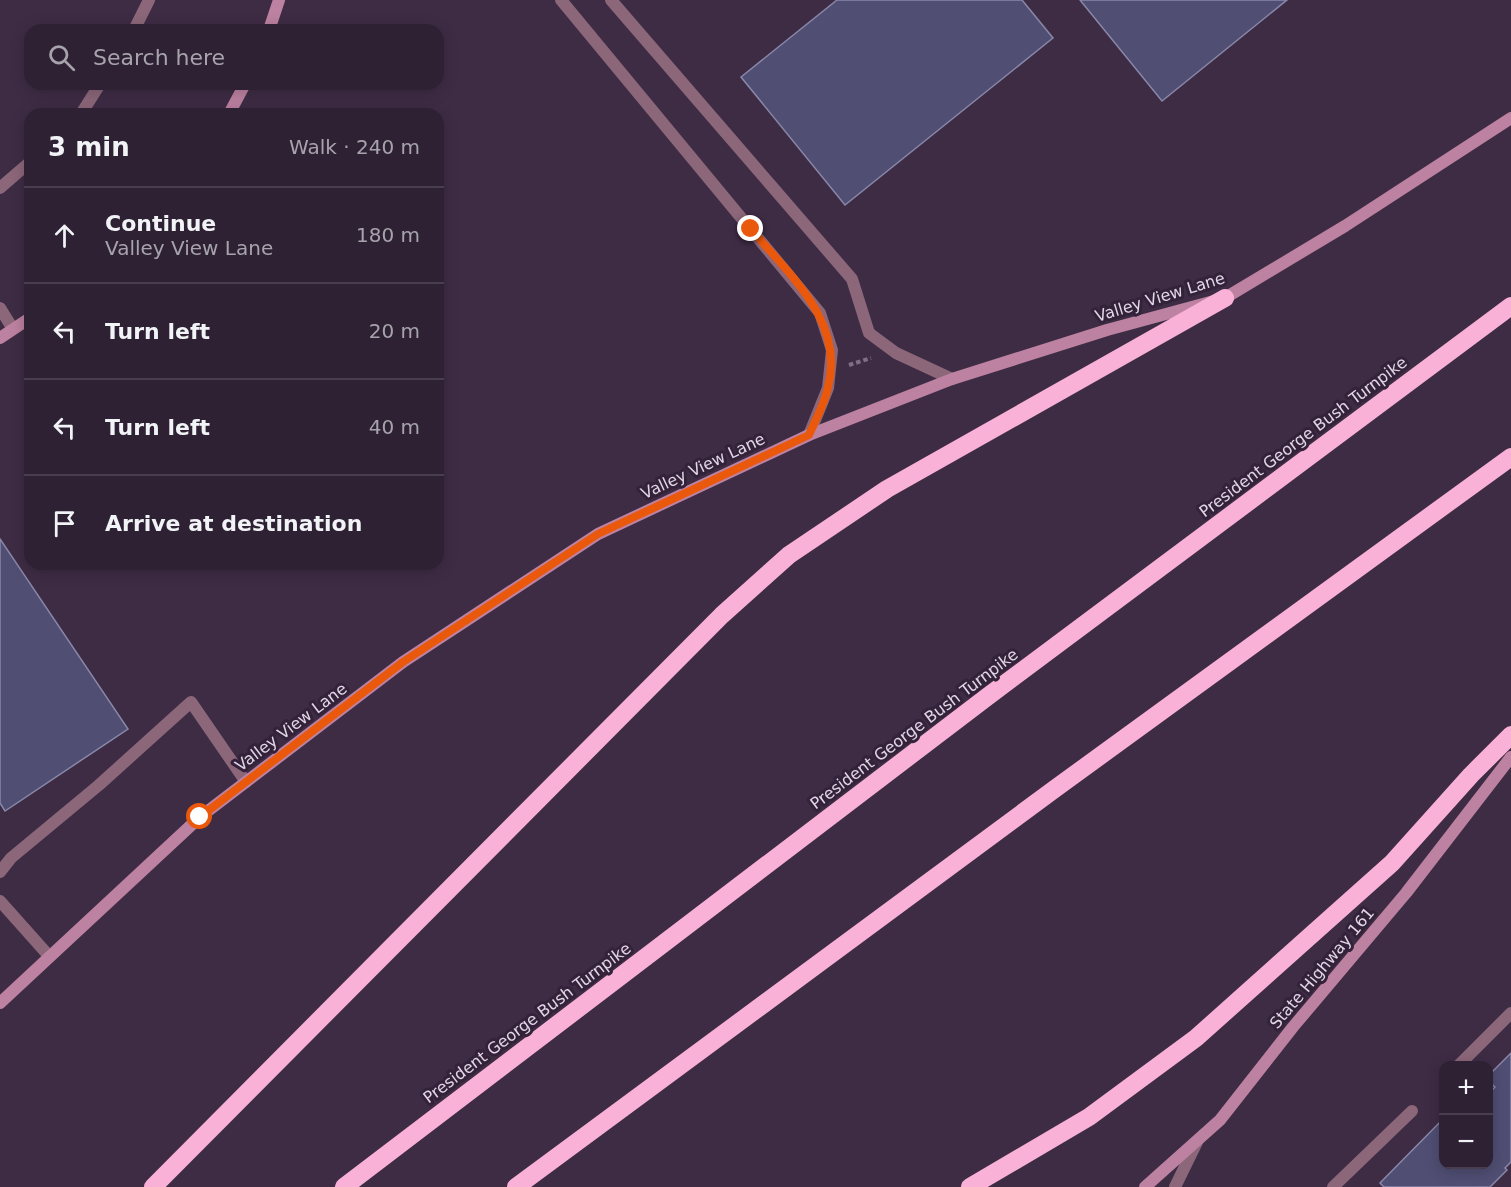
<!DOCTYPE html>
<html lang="en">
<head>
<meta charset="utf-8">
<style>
  body { margin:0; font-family:"DejaVu Sans",sans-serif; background:#3a2e40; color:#f1f3f6 }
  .controls { position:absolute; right:18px; bottom:18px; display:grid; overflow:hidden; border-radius:12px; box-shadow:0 3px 15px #0003 }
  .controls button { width:54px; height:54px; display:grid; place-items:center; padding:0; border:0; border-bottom:2px solid #493e4f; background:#2e2134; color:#f1f3f6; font:30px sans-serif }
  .stop { position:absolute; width:18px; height:18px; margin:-14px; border:4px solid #ea580c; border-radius:50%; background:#fff }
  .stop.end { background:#ea580c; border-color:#fff; box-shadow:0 2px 6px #0008 }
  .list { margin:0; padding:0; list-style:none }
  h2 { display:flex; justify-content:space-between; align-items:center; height:78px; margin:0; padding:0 24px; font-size:26px }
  h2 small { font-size:20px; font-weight:400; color:#a7a3ac }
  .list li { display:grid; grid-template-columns:39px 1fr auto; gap:18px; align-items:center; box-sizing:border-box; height:96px; padding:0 24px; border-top:2px solid #493e4f }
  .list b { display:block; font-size:22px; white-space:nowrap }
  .list p { margin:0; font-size:20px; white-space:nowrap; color:#a7a3ac }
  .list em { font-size:20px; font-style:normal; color:#a7a3ac }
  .icon { flex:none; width:33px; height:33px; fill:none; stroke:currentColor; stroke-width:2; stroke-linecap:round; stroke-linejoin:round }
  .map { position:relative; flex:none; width:1511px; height:1187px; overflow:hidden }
  .search { position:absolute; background:#2e2134; box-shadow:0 3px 15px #0003; left:24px; top:24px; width:420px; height:66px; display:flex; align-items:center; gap:15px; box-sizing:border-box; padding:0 21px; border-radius:18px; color:#a7a3ac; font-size:22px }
  .panel { position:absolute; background:#2e2134; box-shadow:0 3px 15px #0003; left:24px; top:108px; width:420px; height:462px; border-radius:18px }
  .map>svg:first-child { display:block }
  .building { fill:#504e73; stroke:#8988a9; stroke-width:1.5 }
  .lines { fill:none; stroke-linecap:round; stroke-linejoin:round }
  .path { stroke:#7f6f85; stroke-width:4; stroke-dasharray:4.5 3; stroke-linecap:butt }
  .lane { stroke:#8c677a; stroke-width:12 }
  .street { stroke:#8c677a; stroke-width:12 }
  .secondary { stroke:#bd82a1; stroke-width:12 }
  .highway { stroke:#fab1d7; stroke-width:18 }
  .route { stroke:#ea580c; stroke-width:8 }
  .labels { text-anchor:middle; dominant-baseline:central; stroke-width:6; stroke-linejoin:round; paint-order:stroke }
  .street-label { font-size:16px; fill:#e1d6e6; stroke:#34223a }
</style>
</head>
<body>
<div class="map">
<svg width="1511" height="1187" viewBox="0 0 1511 1187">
  <rect width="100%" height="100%" fill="#3e2c45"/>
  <g class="building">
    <path d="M837,0H1022L1053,38L845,205L741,77Z"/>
    <path d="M1080,0H1287L1162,101Z"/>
    <path d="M0,539L128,729L5,811L0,803Z"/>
    <path d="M1511,1053V1162L1505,1168L1507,1170L1490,1187H1384L1380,1183L1444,1118V1164H1488V1094L1495,1087L1488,1081V1076Z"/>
  </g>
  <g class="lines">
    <path class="path" d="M849,365L871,358"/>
    <g class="lane">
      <path d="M561,0L820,313L832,350L828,388L809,435"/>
      <path d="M611,0L852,279L869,333L896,353L952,379"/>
      <path d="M134,30L149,0"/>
      <path d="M81,114L100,84"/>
      <path d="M0,188L30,162"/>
      <path d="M0,308L13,329"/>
      <path d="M0,872L11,858L99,785L191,702L246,782"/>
      <path d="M0,901L49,956"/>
      <path d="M1458,1066L1511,1013"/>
      <path d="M1333,1187L1412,1111"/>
    </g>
    <path class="street" d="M1175,1187L1197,1142"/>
    <g class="secondary">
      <path d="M269,30L279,0"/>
      <path d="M229,114L245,84"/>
      <path d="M0,338L30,318"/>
      <path d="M0,1003L200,817L403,662L598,534L809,435L952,379L1107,330L1225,298L1345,226L1511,118"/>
      <path d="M1145,1187L1220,1120L1293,1027L1406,893L1511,757"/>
    </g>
    <g class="highway">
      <path d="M153,1187L722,615L789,555L887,489L1225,298"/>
      <path d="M344,1187L987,697L1511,306"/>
      <path d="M516,1187L1056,788L1511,457"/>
      <path d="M970,1187L1089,1117L1196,1038L1392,863L1471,775L1511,735"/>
    </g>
  </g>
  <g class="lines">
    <path class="route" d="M200,817L403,662L598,534L809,435C816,419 825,403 828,387C845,321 789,275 751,229"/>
  </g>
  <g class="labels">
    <g class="street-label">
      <text transform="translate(1160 297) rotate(-17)">Valley View Lane</text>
      <text transform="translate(1303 437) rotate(-37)">President George Bush Turnpike</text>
      <text transform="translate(703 466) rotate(-25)">Valley View Lane</text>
      <text transform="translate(291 727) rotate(-37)">Valley View Lane</text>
      <text transform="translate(914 729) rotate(-37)">President George Bush Turnpike</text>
      <text transform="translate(1322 968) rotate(-50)">State Highway 161</text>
      <text transform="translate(527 1023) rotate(-37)">President George Bush Turnpike</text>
    </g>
  </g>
</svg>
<div class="controls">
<button>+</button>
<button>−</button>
</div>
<div class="stop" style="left:200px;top:817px"></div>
<div class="stop end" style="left:751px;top:229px"></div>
<div class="search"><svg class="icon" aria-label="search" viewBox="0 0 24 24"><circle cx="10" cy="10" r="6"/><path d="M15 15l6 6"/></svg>Search here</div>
<section class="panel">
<h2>3 min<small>Walk · 240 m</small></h2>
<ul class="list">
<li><svg class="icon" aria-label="ahead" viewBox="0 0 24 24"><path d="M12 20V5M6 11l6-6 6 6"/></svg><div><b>Continue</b><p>Valley View Lane</p></div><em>180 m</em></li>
<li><svg class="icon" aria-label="left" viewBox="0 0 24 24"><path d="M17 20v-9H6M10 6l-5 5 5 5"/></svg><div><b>Turn left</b></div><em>20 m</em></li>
<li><svg class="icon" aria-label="left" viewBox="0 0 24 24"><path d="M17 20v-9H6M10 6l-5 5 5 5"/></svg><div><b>Turn left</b></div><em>40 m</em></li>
<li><svg class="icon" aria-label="arrive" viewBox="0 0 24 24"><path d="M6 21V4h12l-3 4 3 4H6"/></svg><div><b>Arrive at destination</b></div></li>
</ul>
</section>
</div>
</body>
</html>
